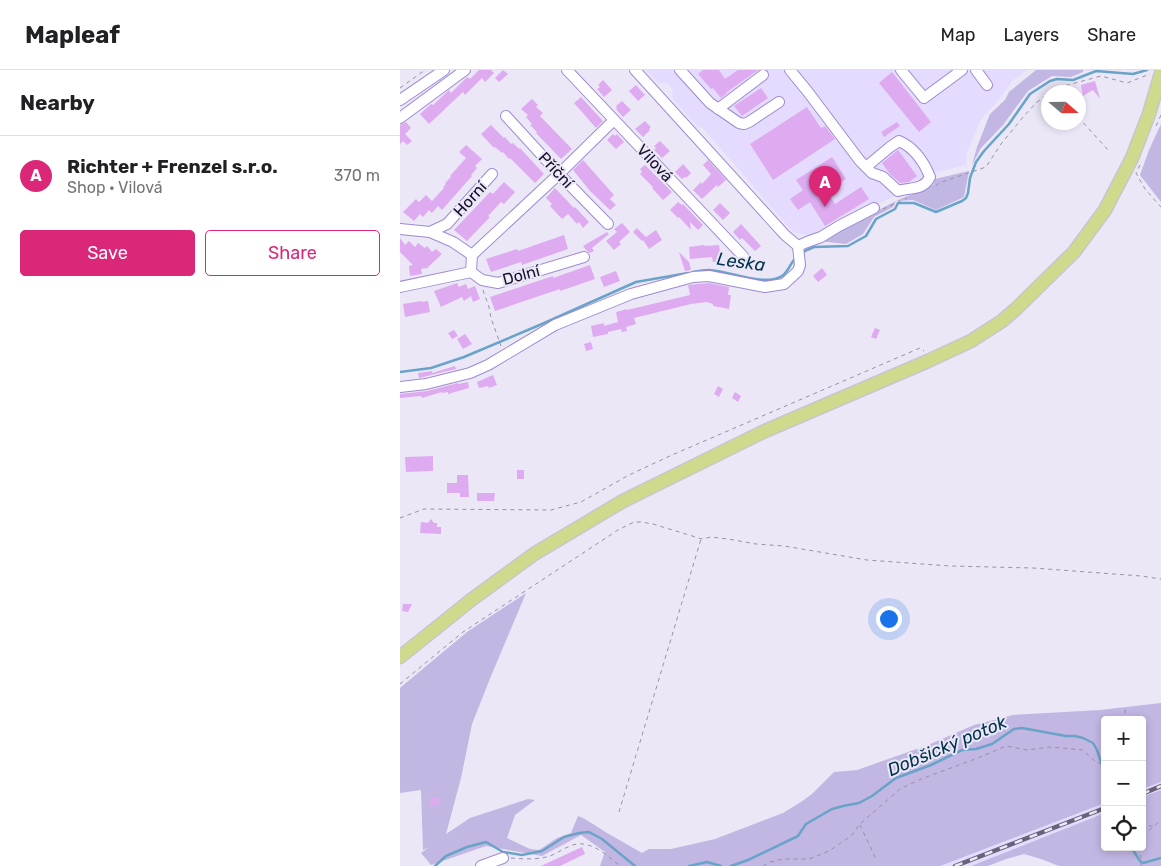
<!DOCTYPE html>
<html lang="en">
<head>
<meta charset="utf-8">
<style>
  body { margin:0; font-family:Rubik,sans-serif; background:#f6f6f6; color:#202124 }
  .controls { position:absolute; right:15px; bottom:15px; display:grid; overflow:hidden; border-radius:5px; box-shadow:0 2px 8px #0003 }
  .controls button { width:45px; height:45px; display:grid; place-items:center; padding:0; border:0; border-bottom:1px solid #e0e0e0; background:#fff; color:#202124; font:25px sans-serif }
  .compass { position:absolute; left:641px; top:15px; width:45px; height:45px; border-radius:50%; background:#fff; box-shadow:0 2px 8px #0003; rotate:110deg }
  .you { position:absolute; left:488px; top:548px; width:18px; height:18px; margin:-12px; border:4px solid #fff; border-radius:50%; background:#1a73e8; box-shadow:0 0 0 8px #1a73e833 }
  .badge { display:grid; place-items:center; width:32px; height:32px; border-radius:50%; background:#db2777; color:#fff; font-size:16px; font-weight:700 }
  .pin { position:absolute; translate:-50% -41px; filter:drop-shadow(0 1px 2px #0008) }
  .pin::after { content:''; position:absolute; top:26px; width:18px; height:15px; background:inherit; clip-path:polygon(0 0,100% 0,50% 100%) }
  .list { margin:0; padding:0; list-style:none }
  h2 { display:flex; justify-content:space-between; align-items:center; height:65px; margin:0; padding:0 20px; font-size:21px }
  h2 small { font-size:16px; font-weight:400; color:#757577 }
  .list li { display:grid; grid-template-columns:32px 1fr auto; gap:15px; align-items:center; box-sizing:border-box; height:80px; padding:0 20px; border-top:1px solid #e0e0e0 }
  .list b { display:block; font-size:19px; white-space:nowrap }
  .list p { margin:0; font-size:16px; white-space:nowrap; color:#757577 }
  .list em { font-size:16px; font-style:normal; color:#757577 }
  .actions { display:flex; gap:10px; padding:15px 20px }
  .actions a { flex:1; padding:11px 0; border:1px solid #db2777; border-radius:5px; text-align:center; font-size:18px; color:#db2777 }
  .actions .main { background:#db2777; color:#fff }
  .icon { flex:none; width:28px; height:28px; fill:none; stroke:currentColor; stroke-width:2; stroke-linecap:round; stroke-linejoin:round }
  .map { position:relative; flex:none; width:761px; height:796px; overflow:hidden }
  header { display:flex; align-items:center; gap:30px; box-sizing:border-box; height:70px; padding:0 25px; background:#fff; border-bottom:1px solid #e0e0e0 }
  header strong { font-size:24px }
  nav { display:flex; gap:28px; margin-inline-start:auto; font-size:18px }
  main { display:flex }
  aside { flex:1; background:#fff }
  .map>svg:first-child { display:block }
  .built { fill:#e4dbfe }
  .green { fill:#c2b6e3 }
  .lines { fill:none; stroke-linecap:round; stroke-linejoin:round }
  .stream { stroke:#69a4c8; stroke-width:2.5 }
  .building { fill:#deabf1 }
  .minor-casing { stroke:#9f8ad4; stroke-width:12 }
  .major-casing { stroke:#c8c6cc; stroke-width:15 }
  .path { stroke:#9891a6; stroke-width:1; stroke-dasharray:4 4; stroke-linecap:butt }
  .minor { stroke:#fff; stroke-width:10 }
  .major { stroke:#cfda8d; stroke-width:12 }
  .rail-casing { stroke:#696279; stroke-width:4.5 }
  .rail { stroke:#ebe7f7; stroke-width:2.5; stroke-dasharray:8; stroke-linecap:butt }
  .labels { text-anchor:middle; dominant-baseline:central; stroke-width:4; stroke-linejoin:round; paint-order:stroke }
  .street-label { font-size:16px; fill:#1a102c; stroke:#ebe7f7 }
  .water-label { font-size:18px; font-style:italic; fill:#00334c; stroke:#ebe7f7 }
</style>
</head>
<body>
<header>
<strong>Mapleaf</strong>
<nav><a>Map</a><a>Layers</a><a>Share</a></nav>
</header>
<main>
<aside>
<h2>Nearby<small></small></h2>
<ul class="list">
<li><span class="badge">A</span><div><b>Richter + Frenzel s.r.o.</b><p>Shop · Vilová</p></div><em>370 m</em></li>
</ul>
<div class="actions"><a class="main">Save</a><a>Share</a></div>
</aside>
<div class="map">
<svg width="761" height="796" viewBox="0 0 761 796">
  <rect width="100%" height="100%" fill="#ebe7f7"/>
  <g class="built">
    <path d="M246,0H627L612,11L599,30L581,49L567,83L566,95L536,102L503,122L476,135L475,133L413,166L393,162L302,57L299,58L273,29L272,26L273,20L267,13H260L257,12Z"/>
    <path d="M761,712V720L742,727V719Z"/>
    <path d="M705,733V743L697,747L571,796H540Z"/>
  </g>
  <g class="green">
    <path d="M636,0H683V2L671,7L652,6L628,21L603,55L581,78L572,95L577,77L590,44L605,30L609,22Z"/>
    <path d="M761,54V132L740,105L749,80Z"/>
    <path d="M569,101L564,127L536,140L513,130L496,131L493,137L474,147L463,164L446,174L419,171L496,131L533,115L535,109Z"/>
    <path d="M126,523L91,606L72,654L61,708L46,764L70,748L128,729L135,730L115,745L107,768L130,779L139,780L157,768L171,763L178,746L185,749L207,763L242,783L249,779H271L315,769L383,743L401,732L412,724L434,702L457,700L528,675L574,655L613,645L700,640L761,633V712L742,719V650H705V733L540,796H200L205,782L181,765L142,786L86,776L31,795L21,783L29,777L23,780L21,720L0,723V618L67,562Z"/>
    <path d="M761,720V796H659L641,789L624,784L606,789L588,796H571L705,743V777H742V727Z"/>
  </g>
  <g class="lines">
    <g class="stream">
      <path d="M402,183L407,180L414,177L448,176L466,166L476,149L495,139L498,133H514L536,142L562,131L566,128L568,123L570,108L576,92L584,81L609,54L630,24L650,11L657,9L673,10L696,1L733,4L747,0"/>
      <path d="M293,202C298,201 304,200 309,200C330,201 364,217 382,206C389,201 390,193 396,188"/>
      <path d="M0,302L31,298L64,287L142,254L236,212L288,203"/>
      <path d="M731,777L740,791L743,793L761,788"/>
      <path d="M35,796L46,786L67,777L86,772L103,782L122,785L142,781L164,767L179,763L189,762L202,769L235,796"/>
      <path d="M289,796L307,792L321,796"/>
      <path d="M331,796L348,790L398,766L406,754L432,739L443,736L459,733L472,726L496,708L531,695L562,680L576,679L592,674L614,659L622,658L666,666H675L683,668L693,673L697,680L703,698L705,713"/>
    </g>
  </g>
  <g class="building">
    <path d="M79,0H91L94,3L85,12L82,8L65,25L63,22L29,54L20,44L31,34L33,35L49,20L51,23L67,7L70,9Z"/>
    <path d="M103,0L108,4L99,12L95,8Z"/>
    <path d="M303,0H319L325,9L338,0H358L327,22V23L321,28L313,18L311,19L298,4Z"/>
    <path d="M492,2L531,52L519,62L479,13Z"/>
    <path d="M203,10L212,20L204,27L197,19L200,17L198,15Z"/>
    <path d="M695,11L700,29L693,20L683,26L681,15Z"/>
    <path d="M236,15L245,25L238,31L229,21Z"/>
    <path d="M361,18L368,28L342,46L334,36Z"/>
    <path d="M181,27L203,51L196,58L174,33Z"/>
    <path d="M132,29L138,35L136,37L143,43L140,46L172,79L161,89L136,63L137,62L130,55L132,54L126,47L128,45L121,39Z"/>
    <path d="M222,31L231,40L223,47L216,39L217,38L216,36Z"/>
    <path d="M407,37L421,58L425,56L435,69L373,110L350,74Z"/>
    <path d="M245,51L251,57L249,59L250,60L243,67L235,59Z"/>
    <path d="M6,52L11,58L5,64L12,71L7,75L3,71L0,74V55Z"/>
    <path d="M497,52L500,56L484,67L481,62Z"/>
    <path d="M91,55L104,68L105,67L111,74L113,73L119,79L120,78L144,104L135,113L110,88L109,89L103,82L102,83L95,77L94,78L81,64Z"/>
    <path d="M213,64L215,66L217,64L224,72L216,79L207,70Z"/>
    <path d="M260,71L270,81L262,88L254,80L256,78L254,76Z"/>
    <path d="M66,75L82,89L75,96L77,98L71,105L72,106L42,140L38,136L32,143L29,140L23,147L20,144L14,151L3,142L16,129L19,132L26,125L32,131L44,118L43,117L46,114L45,113L51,107L50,106L66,88L59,82Z"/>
    <path d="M498,80L517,106L509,112L500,113L490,104L482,93Z"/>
    <path d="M432,87L446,109L427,121L435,134L461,117L469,129L425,156L410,132L398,140L390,129L403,120L396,110Z"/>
    <path d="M183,90L214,125L210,129L216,135L210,140L190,121L173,100Z"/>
    <path d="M308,90L326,110L318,117L317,115L302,129L293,120L301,112L302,114L311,104L303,95Z"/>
    <path d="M283,94L291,103L286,108L285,107L282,109L275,102Z"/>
    <path d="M245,95L272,122L263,130L252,118L253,117L240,104L242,102L240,99Z"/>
    <path d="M104,112L115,122L104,134L101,132L88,146L90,147L67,171L54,160L90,122L93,124Z"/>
    <path d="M155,118L174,138L175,137L189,152L183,158L179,152L177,154L168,144L162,149L150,136L152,134L146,128Z"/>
    <path d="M278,132L282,135L283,134L303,155L298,160L290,152L291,160L279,147L278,148L270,140Z"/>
    <path d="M320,133L330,143L323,150L313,140Z"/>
    <path d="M222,153L230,162L219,172L221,174L214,180L206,171L217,162L214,159Z"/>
    <path d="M341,154L361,176L355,181L342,168L340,170L333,162Z"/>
    <path d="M237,158L246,167L256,160L262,170L249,179L243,170L242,171L233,162Z"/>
    <path d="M207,162L209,164L192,178L194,181L190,183L186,180L183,176Z"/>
    <path d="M164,165L168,179L122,195L121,192L91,202L86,189L117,179L118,181Z"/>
    <path d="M0,168L5,175L9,171L15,177L18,173L25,178L27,176L32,182L36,179L42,184L26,199L25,198L21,199L22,204L10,206L9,196L13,195L0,182Z"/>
    <path d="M304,175L305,176L319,175L321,192H313L312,187L290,189L289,177Z"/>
    <path d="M279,182L289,192L291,200L285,201Z"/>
    <path d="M190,195L195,209L160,221V219L95,241L90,227L153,206V208Z"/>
    <path d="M422,198L427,205L418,212L413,206Z"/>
    <path d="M216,201L220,211L204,217L200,207Z"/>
    <path d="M57,213L59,217L66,214L68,219L75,216L80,229L73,232L71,226L64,231L62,227L41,237L34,221Z"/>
    <path d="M309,213L329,217L328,225H331L329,239L313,236V234L307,232L291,234L234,248L236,254L226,257L227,261L222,262L221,259L208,262V264L193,267L191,256L204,253V256L218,252L216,242L227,239V240L290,225L288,215Z"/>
    <path d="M21,231V232L28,231L30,242L5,247L3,234Z"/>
    <path d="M475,258L480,260L476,269L471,267Z"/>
    <path d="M54,260L58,266L52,269L48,263Z"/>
    <path d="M65,264L72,274L63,279L57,269Z"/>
    <path d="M191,272L193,279L186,281L184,274Z"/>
    <path d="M55,296L56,299L19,308L18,303L32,301V303Z"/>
    <path d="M93,305L97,315L89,318L88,316L79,318L77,312Z"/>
    <path d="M68,312L69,318L48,324V322L42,323V322L22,328L21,326L0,328V324L27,321L58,313V314Z"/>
    <path d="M318,316L323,319L319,327L314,324Z"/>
    <path d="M335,322L341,326L338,332L332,328Z"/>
    <path d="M33,386V401L6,402L5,387Z"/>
    <rect x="117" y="400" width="7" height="9"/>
    <path d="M57,405H68L69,427H60V423H47V413H57Z"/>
    <path d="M77,423H95L94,431H77Z"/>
    <path d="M31,449L34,453H37V457H41V464L20,463L21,452L28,453Z"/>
    <path d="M3,534H12L8,542L2,541Z"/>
    <path d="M31,727L40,728L39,736L30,735Z"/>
    <path d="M182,777L185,784L160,796H141Z"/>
  </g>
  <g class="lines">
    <defs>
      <g id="minor">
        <path d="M167,0L343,186"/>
        <path d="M235,0L385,165L398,176"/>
        <path d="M280,0L310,33L339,53L344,54L349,52L379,32"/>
        <path d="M390,0L408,22L460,91L472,103L483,107L498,121C510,117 523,121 530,107C524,92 515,78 499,71L490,77L466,97"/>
        <path d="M501,0L524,28L562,0"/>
        <path d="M576,0L587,15"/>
        <path d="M0,30L44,0"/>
        <path d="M318,39L363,5"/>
        <path d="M106,46L159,104L208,154"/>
        <path d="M0,48L65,0"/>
        <path d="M0,159L30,162L47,154L92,104"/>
        <path d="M30,162L53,172L72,185"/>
        <path d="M398,176L407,172L421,167L439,156L474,138"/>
        <path d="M71,202L72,185L159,104L214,50"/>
        <path d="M0,217L71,202L82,210L98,213L184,187"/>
        <path d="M0,317L26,314L70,303L88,295L155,255L231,224L293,207L309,206L365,217L384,214L398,201L400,195L398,176"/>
        <path d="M81,796L103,788"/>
      </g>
      <path id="major" d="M0,587L71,530L134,484L223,431L365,361L528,291L571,271L602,251L617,238L674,182L705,140L732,88L749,44L761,3"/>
    </defs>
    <use href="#minor" class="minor-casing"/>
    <use href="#major" class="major-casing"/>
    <g class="path">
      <path d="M0,18L25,0"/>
      <path d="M651,22L664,16L701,6L727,13L750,4"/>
      <path d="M678,47L709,81"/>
      <path d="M756,56L761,45"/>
      <path d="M740,95L736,103L745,119L761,137"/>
      <path d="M536,116L539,113L586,97L601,74L624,46L636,33L648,24"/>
      <path d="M483,139L507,128"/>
      <path d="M83,220L89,237L91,248L101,276"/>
      <path d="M0,448L24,439L151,440L181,432L229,405L272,385L520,278L524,281"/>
      <path d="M0,614L63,562L218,460L234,452H241L253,454L302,469L311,467L328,469L356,474L384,476L467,490L550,496L633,498L741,506L761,509"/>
      <path d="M721,650L725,644V637"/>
      <path d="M705,692L703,693L705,697"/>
      <path d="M219,742L301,469"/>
      <path d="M460,755L477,791"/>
      <path d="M742,760L748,756H753"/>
      <path d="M743,766L761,750"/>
      <path d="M739,777L741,788V796"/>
      <path d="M111,788C124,789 137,790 150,786C160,782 172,772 183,774C198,776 209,787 220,796"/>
      <path d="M363,796L370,792L383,789H409L429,781L451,766L460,754L500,719L521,709L578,688L606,676L627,680L650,677L683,680L697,693H703"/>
    </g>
    <use href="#minor" class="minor"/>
    <use href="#major" class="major"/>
    <defs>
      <g id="rail">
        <path d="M742,724L761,716"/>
        <path d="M555,796L705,738"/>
      </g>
    </defs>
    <use href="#rail" class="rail-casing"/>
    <use href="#rail" class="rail"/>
  </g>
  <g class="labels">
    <g class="street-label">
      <text transform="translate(255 93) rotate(47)">Vilová</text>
      <text transform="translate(156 100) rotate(47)">Příční</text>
      <text transform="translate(70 129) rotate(-48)">Horní</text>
      <text transform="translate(121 205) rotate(-15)">Dolní</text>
    </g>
    <g class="water-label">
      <text transform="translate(341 192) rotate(8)">Leska</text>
      <text transform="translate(547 676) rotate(-23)">Dobšický potok</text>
    </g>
  </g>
</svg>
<div class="controls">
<button>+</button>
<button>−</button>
<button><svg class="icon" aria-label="locate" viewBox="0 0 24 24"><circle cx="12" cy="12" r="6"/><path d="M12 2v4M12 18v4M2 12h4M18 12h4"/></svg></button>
</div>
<svg class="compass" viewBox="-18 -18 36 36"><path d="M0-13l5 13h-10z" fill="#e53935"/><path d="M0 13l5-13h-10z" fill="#757577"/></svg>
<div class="you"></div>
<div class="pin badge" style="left:425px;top:137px">A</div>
</div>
</main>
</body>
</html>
